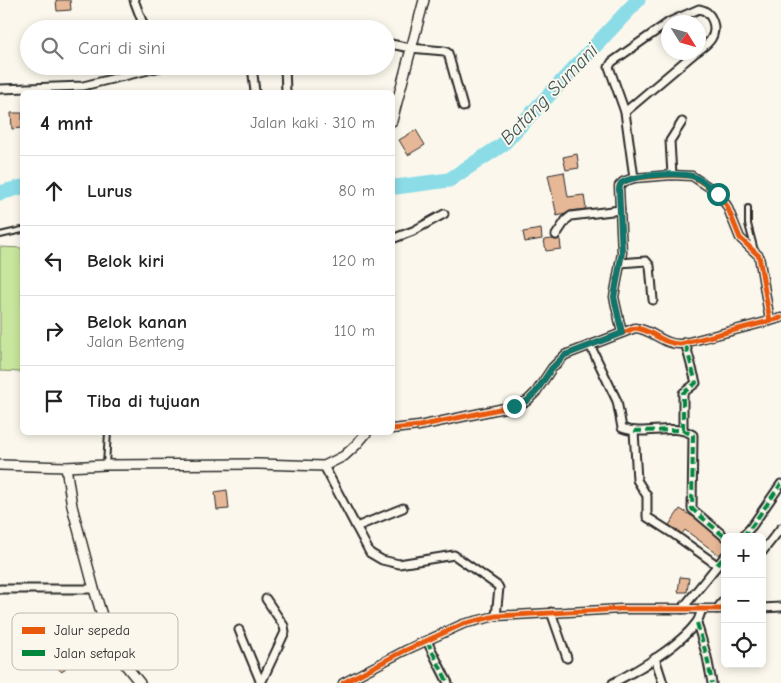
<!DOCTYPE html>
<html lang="id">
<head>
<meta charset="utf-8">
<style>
  body { margin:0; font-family:"Comic Neue",sans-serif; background:#f6f6f6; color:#222 }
  .controls { position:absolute; right:15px; bottom:15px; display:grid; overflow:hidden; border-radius:8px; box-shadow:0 2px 8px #0003 }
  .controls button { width:45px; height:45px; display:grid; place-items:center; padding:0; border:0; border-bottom:1px solid #e0e0e0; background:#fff; color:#222; font:25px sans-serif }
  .compass { position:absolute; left:661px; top:15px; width:45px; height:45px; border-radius:50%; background:#fff; box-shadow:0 2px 8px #0003; rotate:127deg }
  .stop { position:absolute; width:15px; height:15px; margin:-11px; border:4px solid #0f766e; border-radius:50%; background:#fff }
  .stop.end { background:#0f766e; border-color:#fff; box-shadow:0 1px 5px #0008 }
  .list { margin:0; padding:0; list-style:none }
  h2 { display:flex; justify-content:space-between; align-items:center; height:65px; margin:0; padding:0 20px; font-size:21px }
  h2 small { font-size:16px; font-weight:400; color:#767676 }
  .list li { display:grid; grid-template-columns:32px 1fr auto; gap:15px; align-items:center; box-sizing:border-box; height:70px; padding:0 20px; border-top:1px solid #e0e0e0 }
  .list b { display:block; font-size:19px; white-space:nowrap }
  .list p { margin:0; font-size:16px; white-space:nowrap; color:#767676 }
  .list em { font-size:16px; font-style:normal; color:#767676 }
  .icon { flex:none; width:28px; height:28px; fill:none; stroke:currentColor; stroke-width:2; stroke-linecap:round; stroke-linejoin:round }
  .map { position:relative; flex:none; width:781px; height:683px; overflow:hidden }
  .search { position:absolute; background:#fff; box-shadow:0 2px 8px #0003; left:20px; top:20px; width:375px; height:55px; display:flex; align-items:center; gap:12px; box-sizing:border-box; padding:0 18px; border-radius:28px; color:#767676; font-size:19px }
  .panel { position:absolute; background:#fff; box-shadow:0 2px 8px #0003; left:20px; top:90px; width:375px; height:345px; border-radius:8px }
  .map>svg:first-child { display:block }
  .green { fill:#c8e69d; stroke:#7a8864 }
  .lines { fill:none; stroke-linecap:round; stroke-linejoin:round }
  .river { stroke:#8cdce7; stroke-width:15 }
  .building { fill:#e7b897; stroke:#2b2b2b }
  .service-casing { stroke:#2b2b2b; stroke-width:8 }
  .minor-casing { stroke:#2b2b2b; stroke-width:11 }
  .tertiary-casing { stroke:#2b2b2b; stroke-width:12 }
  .service { stroke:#fbf7ec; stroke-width:4 }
  .minor { stroke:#fbf7ec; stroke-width:7 }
  .tertiary { stroke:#fbf7ec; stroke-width:9 }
  .quiet { stroke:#00873e; stroke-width:4; stroke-dasharray:8 4; stroke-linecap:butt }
  .cycleway-casing { stroke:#fbf7ec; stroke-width:8 }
  .cycleway { stroke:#e8590c; stroke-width:5 }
  .route { stroke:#0f766e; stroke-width:6 }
  .labels { text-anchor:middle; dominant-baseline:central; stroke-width:4; stroke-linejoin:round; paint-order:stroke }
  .water-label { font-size:20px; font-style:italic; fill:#43575a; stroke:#fbf7ec }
  .key { fill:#fbf7ec; stroke:#bdbab2; stroke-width:1 }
  .key-label { font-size:14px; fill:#2b2b2b }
</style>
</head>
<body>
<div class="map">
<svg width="781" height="683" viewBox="0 0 781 683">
  <rect width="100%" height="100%" fill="#fbf7ec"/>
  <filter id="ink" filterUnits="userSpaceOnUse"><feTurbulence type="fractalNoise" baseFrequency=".02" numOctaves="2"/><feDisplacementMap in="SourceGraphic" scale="10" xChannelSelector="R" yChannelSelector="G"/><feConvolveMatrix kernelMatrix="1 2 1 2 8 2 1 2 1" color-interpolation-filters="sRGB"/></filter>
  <g filter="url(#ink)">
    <path class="green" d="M0,247L22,248V372L0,371Z"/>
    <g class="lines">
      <g class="river">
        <path d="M392,186L396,187L449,180L502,145L638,0"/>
        <path d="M0,193L22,187"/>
      </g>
    </g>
    <g class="building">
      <path d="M56,0H70L71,10L57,11Z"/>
      <path d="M11,113H22V128L12,129Z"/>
      <path d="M416,130L425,145L408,155L399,140Z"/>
      <path d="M577,154L579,168L566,170L563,157Z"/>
      <path d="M564,172L568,197L584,195L586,209L570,211L565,214L557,216L548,175Z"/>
      <path d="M541,229L542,239L525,242L523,232Z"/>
      <path d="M552,239L556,240L560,239L561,249L546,251L544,240Z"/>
      <path d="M227,490L229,509L217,510L215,492Z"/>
      <path d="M680,509L695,518L725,542V551L719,555L685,530L682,534L669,525Z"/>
      <path d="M680,577L689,578L687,592H678Z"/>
      <path d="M61,646L68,665L62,672L51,662L41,666L37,654Z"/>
    </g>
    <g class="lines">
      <defs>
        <g id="service">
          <path d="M748,208V224L755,251"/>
          <path d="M0,235L22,230"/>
          <path d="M106,465L108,432"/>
        </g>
        <g id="minor">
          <path d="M134,0L145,29"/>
          <path d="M386,43L410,48L444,51L448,53L463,107"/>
          <path d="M252,66L255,92"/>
          <path d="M285,66L286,92"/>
          <path d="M0,89L83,86L165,66"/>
          <path d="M625,112L696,52"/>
          <path d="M672,175L670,141L682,122"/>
          <path d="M634,178L625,112L609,67L612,62L669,22L699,9C712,11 718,28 711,39C708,44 703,47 698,51"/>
          <path d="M556,235L566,220L571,216L620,210"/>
          <path d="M392,239L413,231L444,214"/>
          <path d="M620,263L646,261L650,266L653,300"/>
          <path d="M622,333L614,297L622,253L619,186L623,182L634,178L672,175L692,176L718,193L727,206L740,238L759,256L770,321"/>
          <path d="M590,345L617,401L622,428C645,437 672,422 693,435L692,509L725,537"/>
          <path d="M392,429L419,426L514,406L527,401L536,392L552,368L565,355L635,328C652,329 663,345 681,344L781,318"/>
          <path d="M683,430V393L696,383L685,342"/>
          <path d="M634,431L637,480L647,496V517L672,533L717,565"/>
          <path d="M324,466L370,553L382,560L399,564L454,555L498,586L499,588L496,616"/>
          <path d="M356,527L403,508"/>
          <path d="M742,537L752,526L781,484"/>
          <path d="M762,552L781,528"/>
          <path d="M0,589H94"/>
          <path d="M762,608L781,607"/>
          <path d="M682,609L725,556"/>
          <path d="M717,609L725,599"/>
          <path d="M551,612L567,658"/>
          <path d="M697,623L707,657L712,683"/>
          <path d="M239,630L261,683"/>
          <path d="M427,641L448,683"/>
          <path d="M655,658L663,683"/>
          <path d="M261,683L285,632L284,626L266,599"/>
          <path d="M343,683L404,651L463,624L496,616L621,609H725"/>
          <path d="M613,683C638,670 679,646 696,623C699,620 700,614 702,609"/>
        </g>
        <g id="tertiary">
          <path d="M392,121L424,0"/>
          <path d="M0,465L66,467L106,465L258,464L324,466L344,456L356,445L367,432"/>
          <path d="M66,467L72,506L94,589L107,632L127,667L140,683"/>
        </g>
      </defs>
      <use href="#service" class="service-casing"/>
      <use href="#minor" class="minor-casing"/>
      <use href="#tertiary" class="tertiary-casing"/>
      <use href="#service" class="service"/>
      <use href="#minor" class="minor"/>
      <use href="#tertiary" class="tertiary"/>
      <g class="quiet">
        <path d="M683,430V393L696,383L685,342"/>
        <path d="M634,431L682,430L693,435L692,509L725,537"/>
        <path d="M742,537L752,526L781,484"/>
        <path d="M717,565L725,556"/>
        <path d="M697,623L707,657L712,683"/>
        <path d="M427,641L448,683"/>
      </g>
      <defs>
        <g id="cycleway">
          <path d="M622,333L614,297L622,253L619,186L623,182L634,178L672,175L692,176L718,193L727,206L740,238L759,256L770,321"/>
          <path d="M392,429L419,426L514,406L527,401L536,392L552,368L565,355L635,328C652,329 663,345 681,344L781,318"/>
          <path d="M343,683L404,651L463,624L496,616L621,609H725"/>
        </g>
      </defs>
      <use href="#cycleway" class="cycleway-casing"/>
      <use href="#cycleway" class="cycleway"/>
    </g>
  </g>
  <g class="lines" filter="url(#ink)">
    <path class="route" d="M514,406L527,401L536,392L552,368L565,355L622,333L614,297L622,252L619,189L621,183C635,175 676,172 692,176C701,178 711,188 718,194"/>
  </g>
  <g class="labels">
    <g class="water-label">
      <text transform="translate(549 94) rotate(-46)">Batang Sumani</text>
    </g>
  </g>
  <rect x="12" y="613" width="166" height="57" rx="8" class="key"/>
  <rect x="22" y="627" width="23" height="7" fill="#e8590c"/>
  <rect x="22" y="650" width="23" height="6" fill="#00873e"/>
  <g class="key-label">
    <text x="54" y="635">Jalur sepeda</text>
    <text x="54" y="658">Jalan setapak</text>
  </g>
</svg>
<div class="controls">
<button>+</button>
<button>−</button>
<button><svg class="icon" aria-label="locate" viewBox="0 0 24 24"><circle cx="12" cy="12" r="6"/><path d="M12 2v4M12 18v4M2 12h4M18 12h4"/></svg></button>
</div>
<svg class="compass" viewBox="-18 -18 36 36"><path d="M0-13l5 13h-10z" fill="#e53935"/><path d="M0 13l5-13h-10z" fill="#767676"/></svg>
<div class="stop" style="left:718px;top:194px"></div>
<div class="stop end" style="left:514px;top:406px"></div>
<div class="search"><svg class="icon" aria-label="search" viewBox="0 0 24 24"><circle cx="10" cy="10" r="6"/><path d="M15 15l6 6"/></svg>Cari di sini</div>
<section class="panel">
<h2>4 mnt<small>Jalan kaki · 310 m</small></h2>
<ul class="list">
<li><svg class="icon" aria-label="ahead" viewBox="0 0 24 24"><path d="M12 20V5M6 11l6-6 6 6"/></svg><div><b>Lurus</b></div><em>80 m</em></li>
<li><svg class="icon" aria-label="left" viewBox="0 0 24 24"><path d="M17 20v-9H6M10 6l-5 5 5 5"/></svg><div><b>Belok kiri</b></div><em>120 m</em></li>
<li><svg class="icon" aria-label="right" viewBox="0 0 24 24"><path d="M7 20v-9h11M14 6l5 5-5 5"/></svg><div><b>Belok kanan</b><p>Jalan Benteng</p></div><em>110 m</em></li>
<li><svg class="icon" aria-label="arrive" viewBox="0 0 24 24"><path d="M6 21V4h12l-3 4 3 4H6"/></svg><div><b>Tiba di tujuan</b></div></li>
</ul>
</section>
</div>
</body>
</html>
